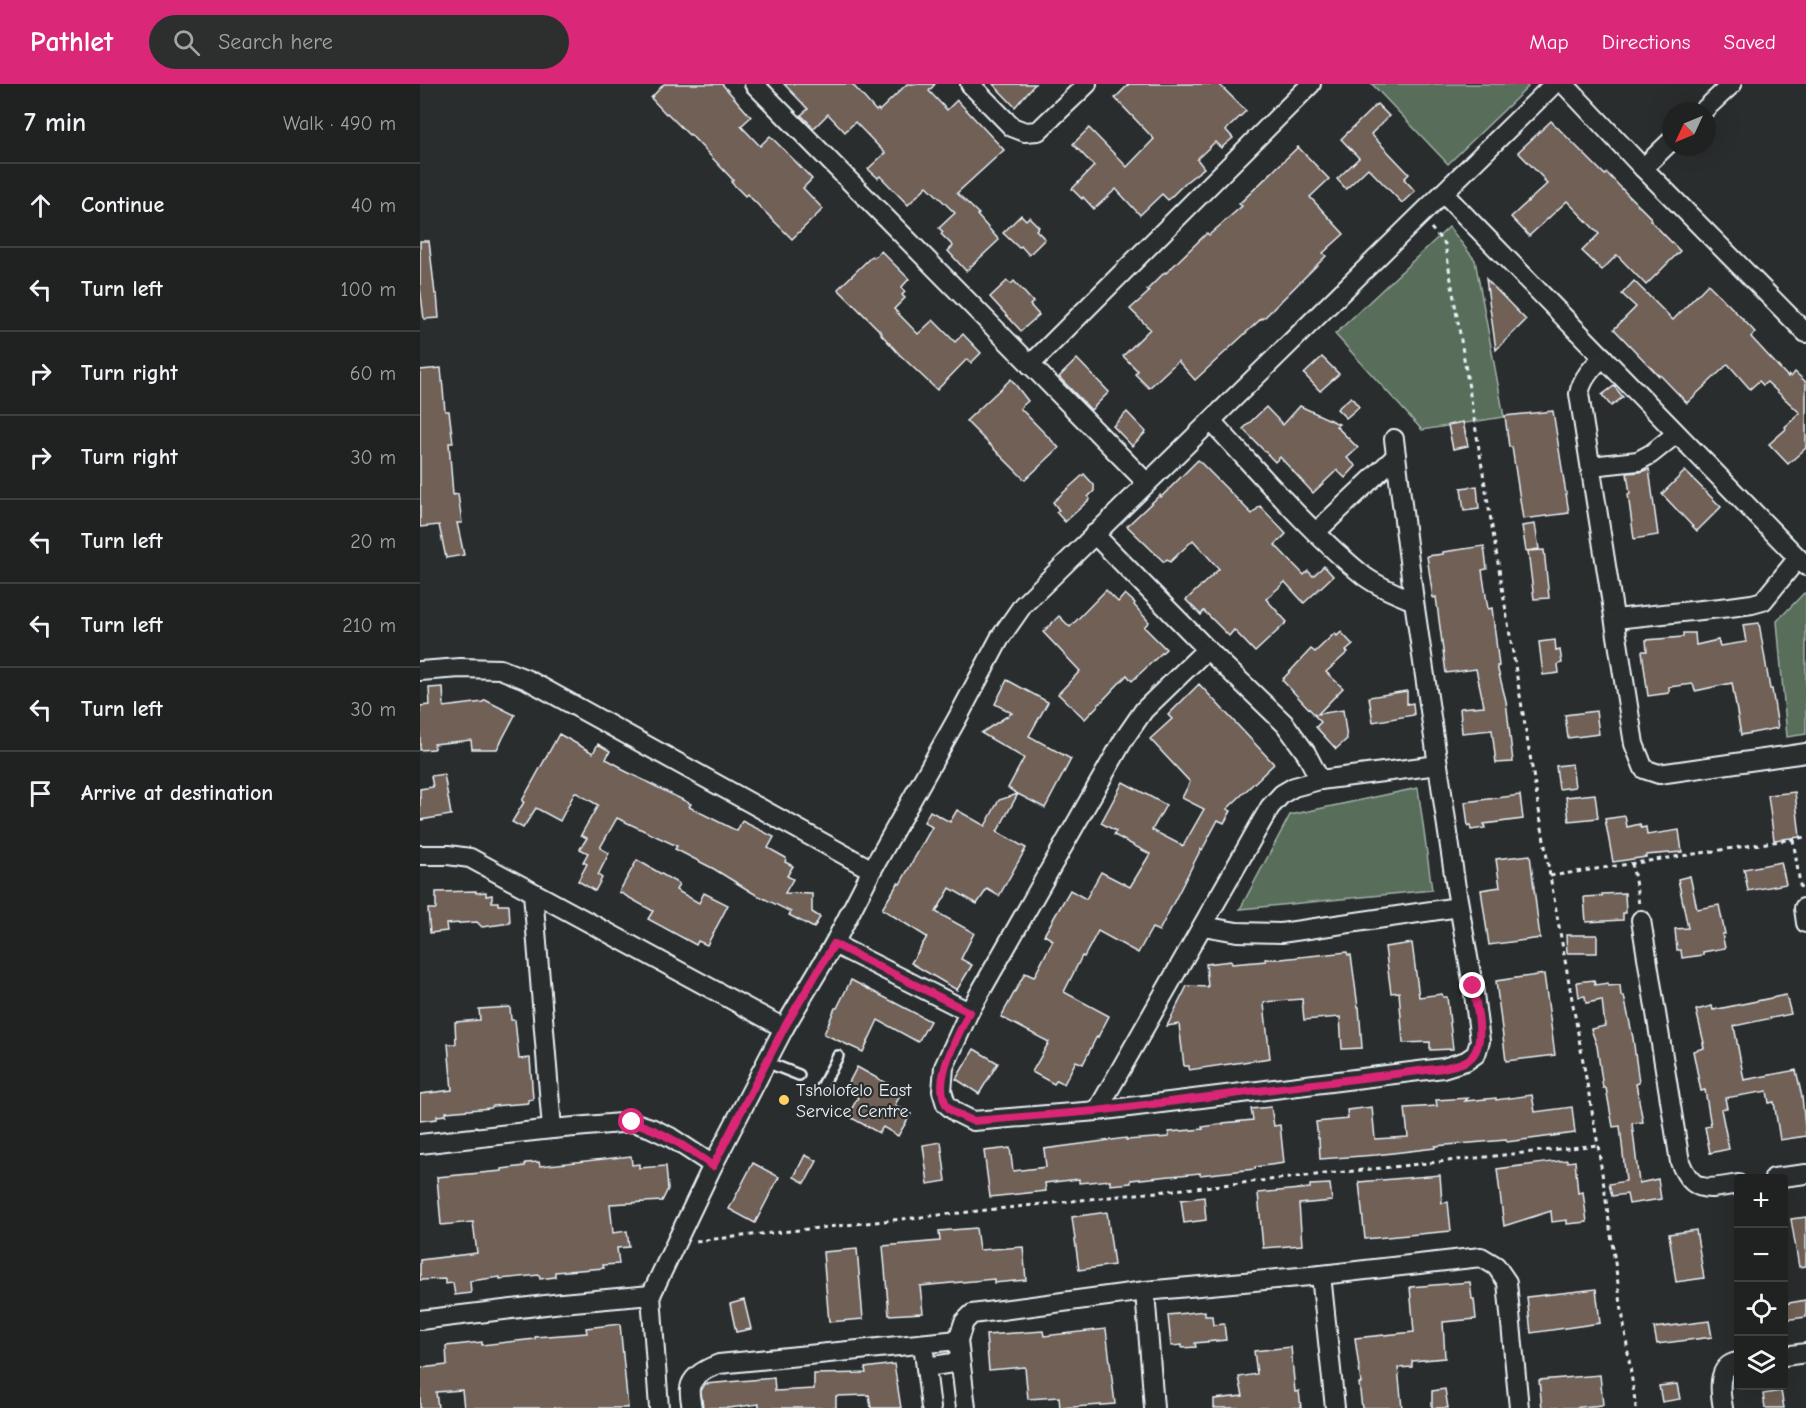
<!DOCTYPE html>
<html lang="en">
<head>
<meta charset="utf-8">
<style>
  body { margin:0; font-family:"Comic Neue",sans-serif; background:#2d2f2f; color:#f1f3f6 }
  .controls { position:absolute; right:18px; bottom:18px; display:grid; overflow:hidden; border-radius:6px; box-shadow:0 6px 24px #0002 }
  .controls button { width:54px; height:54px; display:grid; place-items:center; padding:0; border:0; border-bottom:2px solid #3d3f40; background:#202222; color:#f1f3f6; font:30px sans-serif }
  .compass { position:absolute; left:1242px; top:18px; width:54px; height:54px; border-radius:50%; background:#202222; box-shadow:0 6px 24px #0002; rotate:226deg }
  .stop { position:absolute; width:18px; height:18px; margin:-14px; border:4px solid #db2777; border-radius:50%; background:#fff }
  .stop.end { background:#db2777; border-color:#fff; box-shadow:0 2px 6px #0008 }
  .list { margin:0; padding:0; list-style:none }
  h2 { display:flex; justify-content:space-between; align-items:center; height:78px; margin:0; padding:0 24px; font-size:26px }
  h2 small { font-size:20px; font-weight:400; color:#a2a4a5 }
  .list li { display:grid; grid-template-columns:39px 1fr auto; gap:18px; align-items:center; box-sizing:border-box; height:84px; padding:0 24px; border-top:2px solid #3d3f40 }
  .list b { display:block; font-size:22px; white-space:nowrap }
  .list em { font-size:20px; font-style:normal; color:#a2a4a5 }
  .icon { flex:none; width:33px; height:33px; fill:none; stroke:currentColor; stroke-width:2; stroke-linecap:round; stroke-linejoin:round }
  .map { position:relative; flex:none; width:1386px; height:1324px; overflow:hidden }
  header { display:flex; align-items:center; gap:36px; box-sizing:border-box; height:84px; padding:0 30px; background:#db2777; color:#fff }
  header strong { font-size:28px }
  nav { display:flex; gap:33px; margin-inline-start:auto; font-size:21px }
  .search { width:420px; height:54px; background:#2d2f2f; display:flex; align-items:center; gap:15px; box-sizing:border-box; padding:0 21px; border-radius:33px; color:#a2a4a5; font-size:22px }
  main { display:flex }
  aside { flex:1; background:#202222 }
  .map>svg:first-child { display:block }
  .green { fill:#586e5a; stroke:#a0b0a9; stroke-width:1.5 }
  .building { fill:#706057; stroke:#e8f1f8; stroke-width:1.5 }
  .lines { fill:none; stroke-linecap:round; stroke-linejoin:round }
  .lane-casing { stroke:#e8f1f8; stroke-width:14 }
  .street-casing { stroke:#e8f1f8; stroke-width:22 }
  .path { stroke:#e8f1f8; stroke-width:3; stroke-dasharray:4.5 4.5; stroke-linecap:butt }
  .lane { stroke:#2a2d2e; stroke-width:9 }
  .street { stroke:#2a2d2e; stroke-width:18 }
  .route { stroke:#db2777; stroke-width:8 }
  .poi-dot { fill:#ffd166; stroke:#2a2d2e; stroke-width:2 }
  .labels { text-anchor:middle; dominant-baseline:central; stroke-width:4.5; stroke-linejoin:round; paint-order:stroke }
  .poi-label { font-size:18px; fill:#e8f1f8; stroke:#2a2d2e; text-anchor:start }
</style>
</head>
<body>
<header>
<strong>Pathlet</strong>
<div class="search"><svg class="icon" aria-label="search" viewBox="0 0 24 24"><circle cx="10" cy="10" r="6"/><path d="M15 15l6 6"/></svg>Search here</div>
<nav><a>Map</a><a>Directions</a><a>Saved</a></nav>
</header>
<main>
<aside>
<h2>7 min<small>Walk · 490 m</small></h2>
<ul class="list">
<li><svg class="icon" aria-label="ahead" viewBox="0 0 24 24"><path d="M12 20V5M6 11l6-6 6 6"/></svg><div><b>Continue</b></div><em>40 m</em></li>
<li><svg class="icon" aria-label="left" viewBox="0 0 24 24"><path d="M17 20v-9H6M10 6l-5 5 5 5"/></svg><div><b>Turn left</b></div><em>100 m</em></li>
<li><svg class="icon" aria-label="right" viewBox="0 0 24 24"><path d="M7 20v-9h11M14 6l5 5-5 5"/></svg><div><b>Turn right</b></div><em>60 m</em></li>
<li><svg class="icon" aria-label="right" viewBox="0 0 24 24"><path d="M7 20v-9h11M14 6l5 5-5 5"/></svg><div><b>Turn right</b></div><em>30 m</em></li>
<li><svg class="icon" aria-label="left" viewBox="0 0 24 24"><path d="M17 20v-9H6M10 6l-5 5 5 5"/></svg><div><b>Turn left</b></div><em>20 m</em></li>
<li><svg class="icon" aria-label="left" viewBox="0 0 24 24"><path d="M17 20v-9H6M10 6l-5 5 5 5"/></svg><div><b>Turn left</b></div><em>210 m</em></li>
<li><svg class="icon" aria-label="left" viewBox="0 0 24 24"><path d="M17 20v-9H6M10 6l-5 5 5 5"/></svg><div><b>Turn left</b></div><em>30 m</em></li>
<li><svg class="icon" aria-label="arrive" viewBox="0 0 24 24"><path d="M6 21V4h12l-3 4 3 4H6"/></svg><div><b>Arrive at destination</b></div></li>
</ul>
</aside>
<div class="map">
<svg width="1386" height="1324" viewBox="0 0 1386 1324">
  <rect width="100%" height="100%" fill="#2a2d2e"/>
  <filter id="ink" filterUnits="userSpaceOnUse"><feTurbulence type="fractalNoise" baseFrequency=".0167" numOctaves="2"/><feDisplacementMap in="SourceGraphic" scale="12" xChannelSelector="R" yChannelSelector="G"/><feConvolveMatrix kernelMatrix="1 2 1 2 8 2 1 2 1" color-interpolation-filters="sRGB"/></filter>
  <g filter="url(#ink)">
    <g class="green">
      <path d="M952,0H1105L1108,3L1028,80Z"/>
      <path d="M1029,143L1055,176L1084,333L1002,346L915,250Z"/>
      <path d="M1384,509L1386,511V650L1367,653L1357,537Z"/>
      <path d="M998,704L1012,806L820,825L870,731Z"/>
    </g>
    <g class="building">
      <path d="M244,0H302L331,33L321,42L340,62L350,52L375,77L392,95L383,104L403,125L372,155L327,110L325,112L311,98L313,96L270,50L269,51L247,29L246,30L231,14Z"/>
      <path d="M364,0H432L456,27L458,25L459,27L487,0H515L509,7L527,26L537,16L584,66L537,109L559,130L557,131L579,156L546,187L528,167L533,162L521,150L523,148L519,144L535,129L507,102L488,121L460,92L458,94L448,85L465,69L435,38L425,48L408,30L394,44L381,31L388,25Z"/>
      <path d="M573,0H615L595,23Z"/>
      <path d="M709,0H799L826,27L806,46L813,54L801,64L795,58L777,75L784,84L766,98L748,116L742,110L720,131L696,105L674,125L663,113L662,115L652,105L674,82L653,60L669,44L707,83L734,55L695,14Z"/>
      <path d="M957,20L969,32L951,50L989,90L984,95L995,107L982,119L948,84L926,105L917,95L939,74L921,55Z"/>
      <path d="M1131,37L1185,91L1187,89L1206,109L1231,134L1230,136L1260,167L1226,201L1197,171L1182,186L1162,167L1179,150L1147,117L1109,152L1091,133L1127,100L1124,97L1125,96L1098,68Z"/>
      <path d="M878,63L909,95L890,113L924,150L903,169L906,172L843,235L842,234L775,296L758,277L729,304L715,290L718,287L703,272L730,245L710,225L729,208L727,206L745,188L746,189L787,149L789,151L822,122L819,120Z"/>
      <path d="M601,131L606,136L609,133L619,143L616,146L625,155L609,171L601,162L599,164L583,149Z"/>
      <path d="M0,157H9L15,210H17L19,234L4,235L0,203Z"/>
      <path d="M461,167L489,195L481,204L485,208L482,211L485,214L474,225L498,250L513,236L535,258L543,250L561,269L551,279L547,275L517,306L480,271L461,250L462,249L418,205L452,172L454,174Z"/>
      <path d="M1066,195L1106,236L1076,266Z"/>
      <path d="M587,197L591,200L594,197L604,208L613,218L610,221L619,231L601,247L570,213Z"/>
      <path d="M1214,197L1253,236L1288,200L1310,222L1335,248L1331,253L1368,293L1369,291L1371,293L1375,288L1386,298V364L1368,380L1349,360L1366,345L1365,343L1380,329L1347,298L1343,301L1339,297L1330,305L1308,280L1267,319L1240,291L1239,292L1194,245L1216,223L1202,210Z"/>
      <path d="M902,273L919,290L900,307L884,290Z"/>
      <path d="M657,275L689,308L671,326L639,293Z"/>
      <path d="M21,284L25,327H29L33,359H29L33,411L38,410L42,439H37L44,471L26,474L19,441L0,443V286Z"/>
      <path d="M591,295L608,317L600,324L639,364L605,396L546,337Z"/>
      <path d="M1194,302L1203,313L1191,322L1182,311Z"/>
      <path d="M931,313L939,323L926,334L917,325Z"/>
      <path d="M880,322L919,340L916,342L938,364L927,374L936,382L925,394L917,386L893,409L860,373L855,378L823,345L846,323L863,341Z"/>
      <path d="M1133,327L1149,429L1103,435L1092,363H1089L1085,332Z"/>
      <path d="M707,328L726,348L712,362L693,342Z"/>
      <path d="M1043,338L1048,362L1033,365L1028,341Z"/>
      <path d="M778,376L832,430L840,422L866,450L855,461L884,491L888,487L893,492L904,482L913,492L884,519L865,498L846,515L867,538L835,568L814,546L809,552L784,527L781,531L766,516L799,485L773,456L750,478L747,475L744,478L707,442L740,411L741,413Z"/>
      <path d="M1229,385L1238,451L1214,455L1208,410H1210L1207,389L1220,388Z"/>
      <path d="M1265,387L1301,423L1277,447L1242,410Z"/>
      <path d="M664,390L674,401V407L668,413L670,415L645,438L636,428L639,426L633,418Z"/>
      <path d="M1057,402L1059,425L1044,427L1041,404Z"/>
      <path d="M1115,440L1119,465L1106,467L1102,442Z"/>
      <path d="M1064,462L1067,485L1062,486L1068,525L1072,524L1079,582H1077L1086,617L1093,678L1076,679L1072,646L1042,649L1040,624L1064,622L1056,585L1026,589L1016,513L1013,514L1007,472L1023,470V468Z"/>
      <path d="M1124,466L1129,514L1114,515L1108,467Z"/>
      <path d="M686,506L698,518L705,510L715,519L714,521L729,538L724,543L746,565L712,597L707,591L665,635L638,610L660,587L623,548L639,532L650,543Z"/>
      <path d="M1339,539L1350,605H1352L1358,644L1321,651L1312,599L1275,607L1273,600L1249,603V609L1228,612L1222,567H1227L1226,556L1263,553V549H1275L1276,561L1298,556L1300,562L1326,558L1323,541Z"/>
      <path d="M921,548L933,561L926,567L928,568L906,588L923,604L898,630L923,626L927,655L916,665L896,643L901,638L894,631H895L862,596L891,565L895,568L915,549L917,552Z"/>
      <path d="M1135,556L1136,567L1140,566L1142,579L1138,580L1139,589L1123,591L1119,558Z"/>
      <path d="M587,596L628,618L609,652L651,675L625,724L598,710L577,748L606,764L579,812L567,805L557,820L530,804L516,828L554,849L541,875L552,881L537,906L491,879L507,853L462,825L478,799L480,800L512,743L504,738L510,727L530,738L537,726L565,742L579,716L598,710L588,704L604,674L561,649L592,629L575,620Z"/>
      <path d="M779,600L854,680L807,725L811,727L804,739L798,736L782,766L781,765L739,847L732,844L718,869L678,847L664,873L662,872L644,908L689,932L678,953L677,952L663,980L656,977L644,1000L637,996L634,1000L612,988L629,958L581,933L605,889L614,893L633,856L624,851L650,806L666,815L681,788L710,803L730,770L694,751L696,747L681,739L703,698L746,721L732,746L763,762L784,725L762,714L770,698L730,655L752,635L748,631Z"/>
      <path d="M23,603L24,623L63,618L65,616L95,631L77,665H52L51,656L14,660V665L0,666V622L10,621L9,604Z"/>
      <path d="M987,607V620L993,619L994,631L953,638L949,613Z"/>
      <path d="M1176,627L1179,650L1148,654L1145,631Z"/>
      <path d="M139,650L173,669L178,660L190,667L186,675L201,683V685L271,720L269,723L317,747L322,737L354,753L348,764L366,774L365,778L373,782L367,792L373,795L365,809L392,810V828L400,833L394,844L369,831L371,828L333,809L294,785L255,765L257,762L197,734L180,764L189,769L178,791L182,794L175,807L158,797L167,780L163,778L168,769L160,765L167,754L161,751L178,721L155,708L140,737L116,724L103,744L92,738L104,718L102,717Z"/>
      <path d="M1152,680L1155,703L1139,705L1136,682Z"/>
      <path d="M24,690L31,731L0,736V705L13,703L11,692Z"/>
      <path d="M1375,708L1380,753L1354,756L1348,711Z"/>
      <path d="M1175,710L1178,734L1149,737L1146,713Z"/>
      <path d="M1100,711L1103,735L1064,740L1065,744L1051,746L1050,741L1048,742L1045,718Z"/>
      <path d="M1205,732L1207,743L1220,740L1221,744L1226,743L1227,751L1259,746L1262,768L1226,771V773L1193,778L1185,735Z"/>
      <path d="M1110,771L1120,854L1069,861L1061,806L1080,803L1076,775Z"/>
      <path d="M217,776L259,800L256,806L279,819L284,809L308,821L287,861L278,857L276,861L228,835L233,827L199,808Z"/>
      <path d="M1361,778L1366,800L1328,807L1324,785Z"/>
      <path d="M1270,792L1277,825L1299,821L1305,850H1302L1305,864L1283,868V871L1262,874L1261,866H1257L1255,845L1268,844L1258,795Z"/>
      <path d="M56,807V809L66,808V812L72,811V818H78V821H89L90,839L62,843L57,838L26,840L27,847L10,849L8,825H16V808Z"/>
      <path d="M1205,809L1206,829H1203V836L1166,838L1164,813L1182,812V810Z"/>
      <path d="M1146,851H1177V869H1147Z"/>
      <path d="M992,859L999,913L1022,910L1023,913H1027L1033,965L1010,966V958L983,959L979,908L971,909L965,863Z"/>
      <path d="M927,868L928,871H931L938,923H939L942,964L922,965L920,933L884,936L882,915L845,918L844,920L850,974L769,986V982H764L759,940L747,942L767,902L788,903L786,880L811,877L812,880L846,877L845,875H861Z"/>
      <path d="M1124,890L1135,971L1086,977L1076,897Z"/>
      <path d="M431,896L510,937L498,958L458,936L443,968L404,950L415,924H417Z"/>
      <path d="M1174,896L1175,901L1188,899V902L1200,901L1201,912H1204L1213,954L1219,999L1216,1000L1223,1038L1212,1039L1219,1099L1238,1095L1241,1115L1209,1120L1207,1110L1192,1112L1189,1100L1206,1097L1200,1042L1193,1043L1186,1004H1183L1177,962L1171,945L1185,942L1182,916L1166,919L1165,912L1159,913L1157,898Z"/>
      <path d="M1366,911L1371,930L1314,942L1324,996L1376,986L1382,1013L1386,1052L1360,1056L1354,1018L1349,1019L1347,1007L1305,1014L1307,1024L1301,1025L1309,1065L1290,1069L1285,1043L1291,1042L1285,1006L1281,1007L1273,967L1284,964L1283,959H1284L1276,926L1292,922L1293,926Z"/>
      <path d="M90,923L91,936H95L99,975L110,974L113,1015L108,1016L109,1019L73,1022L71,1024L26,1028V1031L17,1032V1035L0,1037V1010L32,1006L28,960H36L35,938L60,936L59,925Z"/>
      <path d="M554,965L578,979L559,1010L536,995Z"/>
      <path d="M437,983L482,1008L475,1021L491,1030L478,1052L463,1043L459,1049L428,1032L438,1013L425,1006Z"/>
      <path d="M1112,1011L1115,1028L1152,1023L1155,1049L1087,1058L1086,1056L1015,1062V1064L956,1071L900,1075L899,1054H898L896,1038L928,1035L927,1026L952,1023L955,1055L988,1053L985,1024L1017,1022L1016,1016L1048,1014L1045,1017L1076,1014V1016Z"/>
      <path d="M851,1023L854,1042L860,1041L864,1079L835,1083V1085L780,1091V1089L711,1096V1099L690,1101V1096L659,1099V1095L625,1099L626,1107L570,1113L564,1067L590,1064L593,1087L626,1083L624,1065L706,1054V1056L749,1053V1048L783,1045L782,1043L803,1040V1039L833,1036L831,1025Z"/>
      <path d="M521,1058L526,1097L508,1100L503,1061Z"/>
      <path d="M385,1071L397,1077L385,1099L374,1093Z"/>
      <path d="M211,1072L212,1081L219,1080V1084L246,1082L248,1105L242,1117L190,1120L193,1149L207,1147L209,1163L197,1164L199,1180L183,1181L184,1184L135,1188V1193L120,1195L119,1191L80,1195V1193L50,1197L51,1209L35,1211L33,1199L25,1200V1195L0,1196V1176L57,1169L53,1138L21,1141L17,1093L82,1087V1085L105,1082V1079L119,1078L120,1082Z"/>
      <path d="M1147,1076V1078L1155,1077L1158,1109L1163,1108L1167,1138L1147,1140V1136L1132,1138L1131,1127L1084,1142L1077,1085Z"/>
      <path d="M333,1079L359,1093L335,1139L309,1125Z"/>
      <path d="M1020,1091L1022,1119L1028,1118L1031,1147L945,1155L939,1098Z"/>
      <path d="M910,1100L912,1117L879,1120L882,1161L843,1164L838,1109L890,1104V1101Z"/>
      <path d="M784,1113L786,1136L764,1139L761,1116Z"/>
      <path d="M687,1128L694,1181L659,1186L652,1133Z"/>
      <path d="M1386,1133V1182L1379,1183L1371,1135Z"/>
      <path d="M556,1144L559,1166L603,1163L606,1196L574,1199V1195L500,1202L503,1229L469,1231L463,1162L520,1157L519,1147Z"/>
      <path d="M1276,1146L1284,1194L1256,1198L1249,1150Z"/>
      <path d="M437,1165L443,1235L409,1238L403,1168Z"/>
      <path d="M1050,1198L1052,1215H1054L1056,1235L1023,1238L1025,1274L992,1277V1283L978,1284L982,1324H942L939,1299H941L935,1254L994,1248L990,1203Z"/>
      <path d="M1176,1205L1180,1239L1111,1249L1107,1213Z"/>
      <path d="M324,1216L331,1245L316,1248L310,1220Z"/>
      <path d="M1386,1216V1233L1364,1236V1220Z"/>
      <path d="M785,1227V1232H792L793,1241L804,1240L806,1256L775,1259L776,1263L762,1264V1261L751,1262L748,1231Z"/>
      <path d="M1289,1237L1292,1253L1237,1260L1234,1244Z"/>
      <path d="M200,1240L208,1324H44L42,1306L16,1308L18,1324H0V1284L27,1281L26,1262L62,1258V1261L115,1255V1253L167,1249L166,1244Z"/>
      <path d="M686,1245L695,1320L640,1324L639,1313L608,1315L605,1283L569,1286L566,1251L623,1247L624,1252Z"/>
      <path d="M871,1263L875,1308L879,1307L881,1324H794V1315L823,1312L819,1293L837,1290L834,1267Z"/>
      <path d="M474,1280L481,1324H451L449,1311L416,1312V1324H339V1320L309,1324H283L281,1307L285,1300L354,1294L355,1307L394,1305V1290L446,1289L445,1284Z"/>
      <path d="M1180,1291L1183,1321L1152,1324H1122L1119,1296Z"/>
      <path d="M1257,1300L1260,1315L1242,1318L1239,1302Z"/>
      <path d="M1025,1305L1028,1324H1012V1307Z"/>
      <path d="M1361,1307L1364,1324H1345L1343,1310Z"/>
    </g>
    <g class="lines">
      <defs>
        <g id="lane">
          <path d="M346,978L379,991"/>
          <path d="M402,1003L418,972"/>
        </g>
        <g id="street">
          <path d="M334,0L727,399"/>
          <path d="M550,0L592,43L605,48L618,47L667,0"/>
          <path d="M1144,0L1223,84L1386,249"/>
          <path d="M1283,27L1312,0"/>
          <path d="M1223,84L1251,57"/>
          <path d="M1023,109L1386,482"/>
          <path d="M1183,273C1172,284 1162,294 1159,310L1214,660L1224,685L1239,690L1386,669"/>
          <path d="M610,281L891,0"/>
          <path d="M791,337C839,388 889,448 944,492C959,503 977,510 994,517"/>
          <path d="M1171,382L1218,377L1231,370L1256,350"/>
          <path d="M896,448L976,372"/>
          <path d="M674,450L787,565L865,640L886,669L900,696"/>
          <path d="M1195,535L1310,523L1332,520L1343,517L1378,474"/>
          <path d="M787,565L724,626L704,655L549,928L524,983L522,1007L526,1020L537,1029L553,1037L677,1027L1023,984L1046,977L1056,970L1060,957L1053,902L1036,804L994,517L974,355"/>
          <path d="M0,587L40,584L80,585L108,596L452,786"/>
          <path d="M0,771H28L50,774L364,944"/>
          <path d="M113,809L132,1045"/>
          <path d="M1384,824L1386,839"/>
          <path d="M1221,836L1260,1078C1273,1111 1289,1105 1318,1100"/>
          <path d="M783,842L817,848L861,849L1039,823"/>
          <path d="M414,860L549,928"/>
          <path d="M677,1027L850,723L862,710L874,703L900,696L1018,681"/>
          <path d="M0,1060L132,1045L212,1038L231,1044L250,1053L293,1081"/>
          <path d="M1354,1094L1386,1090"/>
          <path d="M901,1191L915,1324"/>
          <path d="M725,1207L734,1324"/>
          <path d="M0,1236L142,1219L231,1211"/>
          <path d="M503,1260L511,1324"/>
          <path d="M1364,1272L1386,1269"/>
          <path d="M506,1283L540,1278"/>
          <path d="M239,1324L231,1211L293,1081L364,944L414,860L452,786L537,635L580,554L603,521L1134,0"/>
          <path d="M272,1324C271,1318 269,1310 270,1304C272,1291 288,1284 299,1280L538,1256"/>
          <path d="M546,1324L538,1256L544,1238L552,1230L725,1207L901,1191L1061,1173L1076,1182L1087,1198L1099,1324"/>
          <path d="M1303,1324C1300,1308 1296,1281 1318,1278"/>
        </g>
      </defs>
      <use href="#lane" class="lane-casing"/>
      <use href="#street" class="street-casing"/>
      <g class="path">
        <path d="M1011,144L1025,160L1130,792L1178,1061L1216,1324"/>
        <path d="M1373,755L1381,807"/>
        <path d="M1212,779L1219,820"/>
        <path d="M1130,792L1386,753"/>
        <path d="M276,1157L1178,1061"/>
      </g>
      <use href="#lane" class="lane"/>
      <use href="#street" class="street"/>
    </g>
  </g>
  <g class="lines" filter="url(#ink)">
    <path class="route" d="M212,1038C243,1047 267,1064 293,1082L364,944L414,860L549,928C539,951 512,994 526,1020C531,1029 544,1033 553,1037L676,1027L1023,984C1030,982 1039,981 1046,977C1069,965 1056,923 1053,902"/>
  </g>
  <circle class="poi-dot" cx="364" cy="1016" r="6"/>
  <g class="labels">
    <g class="poi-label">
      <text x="376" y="1006">Tsholofelo East<tspan x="376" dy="21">Service Centre</tspan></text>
    </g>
  </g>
</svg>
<div class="controls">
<button>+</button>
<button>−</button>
<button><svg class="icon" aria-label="locate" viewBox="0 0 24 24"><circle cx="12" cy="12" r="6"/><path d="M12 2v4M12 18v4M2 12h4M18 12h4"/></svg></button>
<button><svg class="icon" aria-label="layers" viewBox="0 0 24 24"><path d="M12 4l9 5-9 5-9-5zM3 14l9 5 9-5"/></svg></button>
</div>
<svg class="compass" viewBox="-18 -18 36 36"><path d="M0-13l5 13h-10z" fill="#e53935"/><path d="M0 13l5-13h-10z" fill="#a2a4a5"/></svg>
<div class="stop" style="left:212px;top:1038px"></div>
<div class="stop end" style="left:1053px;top:902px"></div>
</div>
</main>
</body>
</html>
